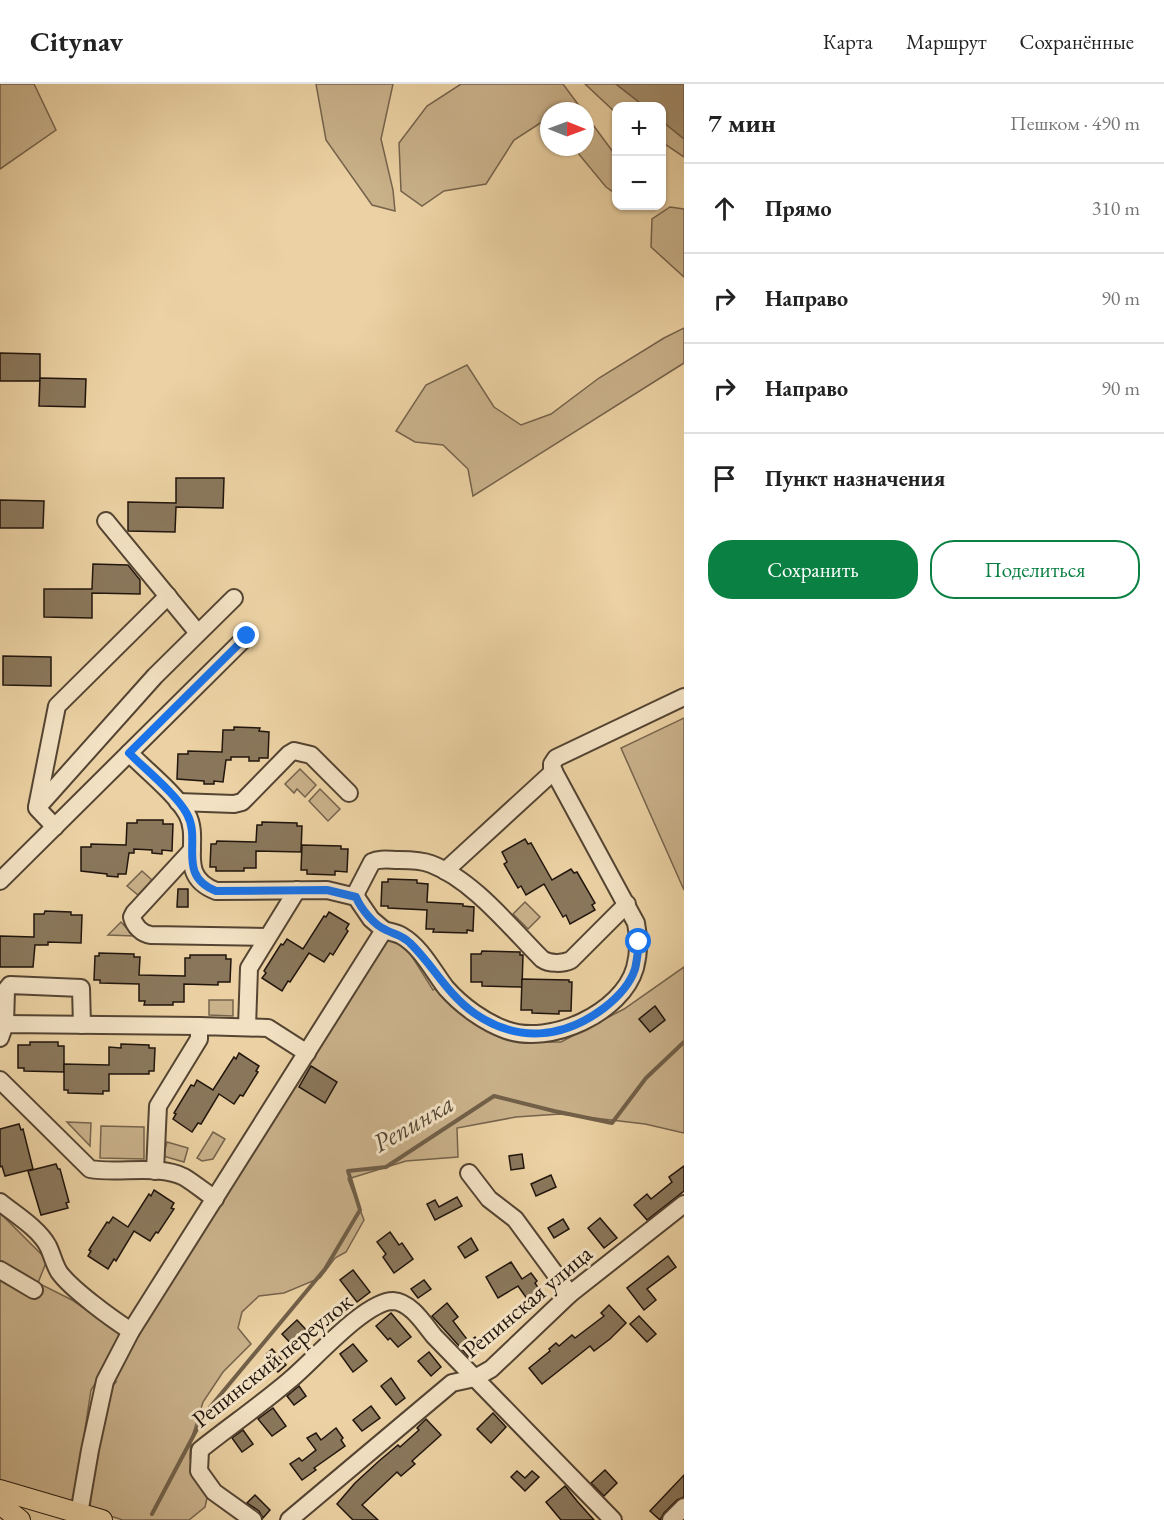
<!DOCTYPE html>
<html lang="ru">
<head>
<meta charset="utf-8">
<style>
  body { margin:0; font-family:"EB Garamond",serif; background:#f6f6f6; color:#222 }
  .controls { position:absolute; right:18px; top:18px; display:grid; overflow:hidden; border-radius:12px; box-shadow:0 2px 4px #0004 }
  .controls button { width:54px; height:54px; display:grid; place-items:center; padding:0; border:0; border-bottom:2px solid #e0e0e0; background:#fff; color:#222; font:30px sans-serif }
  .compass { position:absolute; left:540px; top:18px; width:54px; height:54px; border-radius:50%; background:#fff; box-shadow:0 2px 4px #0004; rotate:91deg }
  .stop { position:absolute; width:18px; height:18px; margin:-14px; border:4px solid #1a73e8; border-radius:50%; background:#fff }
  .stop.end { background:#1a73e8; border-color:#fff; box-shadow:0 2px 6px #0008 }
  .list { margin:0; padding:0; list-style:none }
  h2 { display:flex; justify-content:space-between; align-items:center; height:78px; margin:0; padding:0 24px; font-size:26px }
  h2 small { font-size:20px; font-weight:400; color:#767676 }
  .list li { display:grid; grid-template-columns:39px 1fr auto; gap:18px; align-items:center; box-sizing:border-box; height:90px; padding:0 24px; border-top:2px solid #e0e0e0 }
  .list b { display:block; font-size:22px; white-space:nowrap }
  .list em { font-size:20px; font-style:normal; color:#767676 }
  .actions { display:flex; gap:12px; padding:18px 24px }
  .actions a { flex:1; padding:14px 0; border:2px solid #0b8043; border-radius:24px; text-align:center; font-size:21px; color:#0b8043 }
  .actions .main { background:#0b8043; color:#fff }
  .icon { flex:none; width:33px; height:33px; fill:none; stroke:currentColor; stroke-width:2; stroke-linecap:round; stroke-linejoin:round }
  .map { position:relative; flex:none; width:684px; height:1436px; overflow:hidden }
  header { display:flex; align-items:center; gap:36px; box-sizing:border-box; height:84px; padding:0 30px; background:#fff; border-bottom:2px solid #e0e0e0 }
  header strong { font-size:28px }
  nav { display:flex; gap:33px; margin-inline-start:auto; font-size:21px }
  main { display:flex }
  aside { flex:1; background:#fff }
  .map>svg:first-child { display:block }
  .green { fill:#c9b18a; stroke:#75634c; stroke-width:1.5 }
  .water { fill:#a69170; stroke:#715f48; stroke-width:1.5 }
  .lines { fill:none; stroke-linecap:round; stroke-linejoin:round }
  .stream { stroke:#715f48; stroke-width:4 }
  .building { fill:#8a775b; stroke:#21150d; stroke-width:1.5 }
  .minor-casing { stroke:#544432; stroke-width:20 }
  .major-casing { stroke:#21150d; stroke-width:22 }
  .minor { stroke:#f2e1c3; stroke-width:16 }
  .major { stroke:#ebd1a3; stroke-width:20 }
  .route { stroke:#1a73e8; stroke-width:8 }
  .labels { text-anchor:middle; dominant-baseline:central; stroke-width:6; stroke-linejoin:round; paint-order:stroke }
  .street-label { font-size:24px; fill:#21150d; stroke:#f2e1c3 }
  .water-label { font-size:26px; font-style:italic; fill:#564735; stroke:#f2e1c3 }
</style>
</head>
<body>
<header>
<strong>Citynav</strong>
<nav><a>Карта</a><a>Маршрут</a><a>Сохранённые</a></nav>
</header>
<main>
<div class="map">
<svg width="684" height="1436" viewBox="0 0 684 1436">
  <rect width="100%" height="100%" fill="#ebd1a3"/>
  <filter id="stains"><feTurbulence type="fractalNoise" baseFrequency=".00333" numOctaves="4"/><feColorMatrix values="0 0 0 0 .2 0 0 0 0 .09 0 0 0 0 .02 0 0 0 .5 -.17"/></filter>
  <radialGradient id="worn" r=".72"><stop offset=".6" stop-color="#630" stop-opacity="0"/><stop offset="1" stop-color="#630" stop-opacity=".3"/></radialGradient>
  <g class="green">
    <path d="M0,0H34L56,46L0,85Z"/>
    <path d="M316,0H393L381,55L393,106L395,127L372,121L326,56Z"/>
    <path d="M461,0H563L583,27H549V39L545,36L514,56L486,100L444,107L422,122L401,107L399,59L427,22Z"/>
    <path d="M585,0H616L644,22H616V29Z"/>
    <path d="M585,30L616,72V110L606,103L573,63H585Z"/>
    <path d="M662,37L684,55V73L662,58Z"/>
    <path d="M670,123L684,125V193L651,163L652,135Z"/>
    <path d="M684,244V279L473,412L468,385L443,361L415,358L396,347L426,301L467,281L494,323L521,341L551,330L599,294L664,254Z"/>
    <path d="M684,634V806L621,664Z"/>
    <path d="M300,685L316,701L305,713L297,705L294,709L285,700Z"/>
    <path d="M320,705L340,725L328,737L309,717Z"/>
    <path d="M142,787L152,796L138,811L127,802Z"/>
    <path d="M525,818L540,833L528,845L513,830Z"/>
    <path d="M121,838L134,852L108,851Z"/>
    <path d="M390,853L401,855L433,906L439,902L483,943L525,958H561L624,925L684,883V1049L645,1040L560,1030L516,1033L457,1044L458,1073L406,1077L348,1095L364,1136L346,1168L335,1174L320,1194L284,1209L259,1212L242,1228L238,1244L251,1260L223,1288L203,1318L191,1356L190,1374L194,1388L210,1401L205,1423L189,1436H123L90,1426L91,1408L108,1307L116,1298H111L114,1287Z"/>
    <path d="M209,916H233V932L209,931Z"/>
    <path d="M67,1038L91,1039L90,1062Z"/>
    <path d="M101,1042L144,1043V1075L100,1074Z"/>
    <path d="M213,1048L225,1055L213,1075L202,1077L197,1074Z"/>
    <path d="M167,1058L188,1064L184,1078L163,1072Z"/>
    <path d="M0,1129L47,1176L38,1199L72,1216L125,1253L91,1306L73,1424L0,1396Z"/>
  </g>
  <path class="water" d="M616,0H684V55L662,37V22H644Z"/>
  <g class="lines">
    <path class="stream" d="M152,1430L206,1328L325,1185L360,1126L348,1087L386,1083L494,1012L554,1027L612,1039L646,994L684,958"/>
  </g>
  <g class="building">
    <path d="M0,269L40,270V297H0Z"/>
    <path d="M40,294L86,295L85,323L39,322Z"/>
    <path d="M176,394H224L223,424L176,423L175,448L128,447V418L176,419Z"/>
    <path d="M0,416L44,417L43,444H0Z"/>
    <path d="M93,480L128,481L140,496V510L92,509V534L44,533V505H92Z"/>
    <path d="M3,572L51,573V602L3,601Z"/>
    <path d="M234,643L260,644L259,647L269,648L268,674H259V677H249V673H231V676H226L223,698L214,697V700H204V697L177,695L178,670H188V667L222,668L223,646H234Z"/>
    <path d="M137,736H163V740H173L172,767L162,766V770L152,769V766L134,765V769H129L126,790H118V793L107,792V790L81,787V763H91V760L126,761L127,739H137Z"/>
    <path d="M262,738L297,739V742H302L301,768L256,767V784H244V787H216V783H210L211,760H216L217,757L256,758L257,741H262Z"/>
    <path d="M525,755L528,760L531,759L552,796L571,785L574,789L577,788L595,819L592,821L595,826L570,840L566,831L563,833L544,800L526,811L521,802L518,804L504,780L507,778L502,768Z"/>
    <path d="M302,761L341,762V765H348L347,788L335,787V791L307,790V786H301Z"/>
    <path d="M388,795L417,796V799L428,800L427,818L463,820V822L474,823L473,847L467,846V849L433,848L434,845H426L427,826L388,824V822H381L382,798H388Z"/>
    <path d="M178,805H188V823H177Z"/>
    <path d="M45,827L71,828V831H82L81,859L48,858V861H35L33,883H0V852L34,853V830H44Z"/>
    <path d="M329,828L349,840L346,845L348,847L333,871L330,869L324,878L309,869L290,898L288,897L282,907L262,894L266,889L264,887L281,860L283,861L287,855L303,865L324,832L326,833Z"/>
    <path d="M482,867L520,868V871H523L522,903L482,902V898H471V870H481Z"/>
    <path d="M99,869L134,870V873H140L139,891L185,892V874H190V871H226V875H231L230,898H218V901L184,900V918H173V921H144L145,917H139V900L100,899V896H94L95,872H99Z"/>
    <path d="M522,895L569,896V898H572L571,927H559V930L532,929V926H521Z"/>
    <path d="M655,922L665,936L650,948L639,935Z"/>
    <path d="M30,958H58V962H64V988L24,987V984H18V961H30Z"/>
    <path d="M121,960L149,961V964H155L154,987H149V990H109V1007H103V1010L68,1009V1006H64V980L109,981V963L121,964Z"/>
    <path d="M239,969L259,982L256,987L258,988L243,1012L240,1011L234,1020L219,1010L201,1040L198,1039L192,1048L173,1035L176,1030L174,1029L191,1001L194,1002L197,996L213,1006L234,973L236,975Z"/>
    <path d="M311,982L337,998L325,1019L299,1003Z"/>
    <path d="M19,1040L21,1046L23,1045L33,1085L5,1092L2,1082L0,1083V1045Z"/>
    <path d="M522,1070L524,1084L511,1086L509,1072Z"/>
    <path d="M56,1080L58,1085H60L69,1118L66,1119L68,1124L41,1131L28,1087Z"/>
    <path d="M684,1082V1107L647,1136L634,1121L647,1110L651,1115L672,1098L669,1093Z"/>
    <path d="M551,1091L556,1103L536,1112L531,1100Z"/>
    <path d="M154,1106L174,1119L171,1124L174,1125L158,1149L156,1148L150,1157L134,1147L116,1177L114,1175L108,1185L88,1172L91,1167L89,1166L107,1138L109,1139L113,1133L128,1143L149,1110L151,1112Z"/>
    <path d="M457,1113L462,1122L435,1136L427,1120L435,1116L439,1123Z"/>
    <path d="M600,1134L617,1154L604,1164L588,1144Z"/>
    <path d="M563,1135L569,1145L554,1154L548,1144Z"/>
    <path d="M390,1148L399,1161L402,1159L413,1175L394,1189L383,1173L386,1170L377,1158Z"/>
    <path d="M471,1154L478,1166L465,1174L458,1163Z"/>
    <path d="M668,1172L676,1183L647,1205L656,1216L644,1226L627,1204Z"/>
    <path d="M511,1178L522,1195L531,1189L537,1197L535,1199L541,1208L537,1210L539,1213L530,1219L518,1202L498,1214L486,1193Z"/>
    <path d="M353,1186L370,1208L357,1218L340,1196Z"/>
    <path d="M424,1196L431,1205L418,1214L411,1205Z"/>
    <path d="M447,1219L458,1233L453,1237L469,1258L475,1253L483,1263L470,1274L432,1232Z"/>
    <path d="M609,1221L626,1239L610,1255L594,1267L590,1262L542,1300L529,1284L550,1267L549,1265L556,1259L559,1262L572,1251L575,1254L604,1232L601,1229Z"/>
    <path d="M391,1229L411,1253L398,1263L390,1254L388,1256L376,1242Z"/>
    <path d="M639,1232L656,1250L647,1258L630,1240Z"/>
    <path d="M297,1236L310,1250L295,1264L282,1250Z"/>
    <path d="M353,1260L367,1277L353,1288L340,1270Z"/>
    <path d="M272,1265L286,1281L278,1288L264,1272Z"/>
    <path d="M429,1268L441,1283L431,1292L418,1277Z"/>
    <path d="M391,1294L405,1314L396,1321L381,1302Z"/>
    <path d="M299,1302L306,1312L294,1321L287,1312Z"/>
    <path d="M371,1322L380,1334L362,1347L353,1336Z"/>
    <path d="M273,1324L286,1342L272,1352L258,1335Z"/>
    <path d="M493,1329L506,1343L491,1359L477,1345Z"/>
    <path d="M426,1335L441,1351L412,1377L415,1380L401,1392L397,1388L362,1421L378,1436H353L337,1420L355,1399L379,1377L398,1361L400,1363L419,1346L417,1344Z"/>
    <path d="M336,1344L343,1354L341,1356L345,1362L314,1384L316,1386L302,1396L290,1380L299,1374L302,1377L316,1366L307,1354L316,1349L321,1356Z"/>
    <path d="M243,1346L253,1360L242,1368L232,1354Z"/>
    <path d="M605,1386L617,1399L604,1412L591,1399Z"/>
    <path d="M517,1387L525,1394L532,1387L539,1393L525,1407L511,1393Z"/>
    <path d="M684,1391V1413L677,1416L664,1429L660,1436L650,1427Z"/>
    <path d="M565,1402L577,1417L594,1436H561L546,1418Z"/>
    <path d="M255,1411L270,1426L263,1434L259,1427L247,1419Z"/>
  </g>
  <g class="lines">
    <defs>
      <g id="minor">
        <path d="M106,437L198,549"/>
        <path d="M129,669C146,686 176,710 187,730C202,757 175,791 216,807L327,806L356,813"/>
        <path d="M178,718L234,720L242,718L289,670L294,667L311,671L349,709"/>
        <path d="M37,723L57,622L168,512"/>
        <path d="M55,743L37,724L155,592L234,514"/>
        <path d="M192,766L134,829L132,833C134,842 142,850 151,851L267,853"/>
        <path d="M445,787L554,687"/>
        <path d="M0,797L247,552"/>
        <path d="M384,846L371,835L356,813L357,807L372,778C380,774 389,776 399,776C409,776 421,776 431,780C473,796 510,843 542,875C549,880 563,880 571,876L627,820"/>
        <path d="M5,940L6,906L10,901L81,904L82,941"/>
        <path d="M247,943L249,884L297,806"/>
        <path d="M0,954L5,940L199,942"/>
        <path d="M0,996L90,1085C118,1090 159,1080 184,1093C194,1099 205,1108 215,1115"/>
        <path d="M155,1087L158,1022L199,955V942L268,944L307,969"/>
        <path d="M469,1089L489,1115L515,1135L570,1210"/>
        <path d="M0,1118C16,1131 38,1144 48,1162C52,1170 54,1180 59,1188C71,1205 112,1235 131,1247"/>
        <path d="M0,1186L34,1206"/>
        <path d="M79,1430L90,1366L105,1297L131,1247L384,846C390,848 397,849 402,852C421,863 433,887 446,904C462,922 484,938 506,946C550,962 622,929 635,884C639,869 639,854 636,839L552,684V680L556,674L684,613"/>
        <path d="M253,1436L214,1408L199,1387L200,1366C230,1342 262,1320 291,1295C313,1277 365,1217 393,1217C411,1218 424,1240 434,1252L613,1436"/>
        <path d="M289,1436L452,1299L475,1294L491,1285L570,1210L684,1120"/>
        <path d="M671,1436L684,1423"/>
      </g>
      <g id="major">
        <path d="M0,1406L102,1436"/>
        <path d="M0,1420L20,1436"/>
      </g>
    </defs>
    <use href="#minor" class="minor-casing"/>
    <use href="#major" class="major-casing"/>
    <use href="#minor" class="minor"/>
    <use href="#major" class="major"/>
  </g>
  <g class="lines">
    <path class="route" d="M247,552L129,669C146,686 176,710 187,730C202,757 176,791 216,807L327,806L356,813C361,825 374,841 386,846C396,851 402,851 410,859C433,881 447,910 474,929C517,959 563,955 604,924C617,914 630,900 635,885C637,877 638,867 639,858"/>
  </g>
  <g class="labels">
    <g class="street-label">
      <text transform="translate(527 1217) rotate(-40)">Репинская улица</text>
      <text transform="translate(272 1276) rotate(-39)">Репинский переулок</text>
    </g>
    <g class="water-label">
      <text transform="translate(413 1039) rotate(-30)">Репинка</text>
    </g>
  </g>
  <rect width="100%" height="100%" filter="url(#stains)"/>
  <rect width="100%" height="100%" fill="url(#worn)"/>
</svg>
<div class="controls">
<button>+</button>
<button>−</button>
</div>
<svg class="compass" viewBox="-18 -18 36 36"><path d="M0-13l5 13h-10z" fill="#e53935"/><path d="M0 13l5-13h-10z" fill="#767676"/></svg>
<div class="stop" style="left:639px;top:858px"></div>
<div class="stop end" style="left:247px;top:552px"></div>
</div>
<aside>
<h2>7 мин<small>Пешком · 490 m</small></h2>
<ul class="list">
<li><svg class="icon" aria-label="ahead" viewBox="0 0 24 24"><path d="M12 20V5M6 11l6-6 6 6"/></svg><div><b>Прямо</b></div><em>310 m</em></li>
<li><svg class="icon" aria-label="right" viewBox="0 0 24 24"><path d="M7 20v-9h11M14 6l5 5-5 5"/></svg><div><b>Направо</b></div><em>90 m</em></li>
<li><svg class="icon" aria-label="right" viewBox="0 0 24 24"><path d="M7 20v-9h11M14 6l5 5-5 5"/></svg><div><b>Направо</b></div><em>90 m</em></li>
<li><svg class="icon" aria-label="arrive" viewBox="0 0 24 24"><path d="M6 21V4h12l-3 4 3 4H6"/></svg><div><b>Пункт назначения</b></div></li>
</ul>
<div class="actions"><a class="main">Сохранить</a><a>Поделиться</a></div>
</aside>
</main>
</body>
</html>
